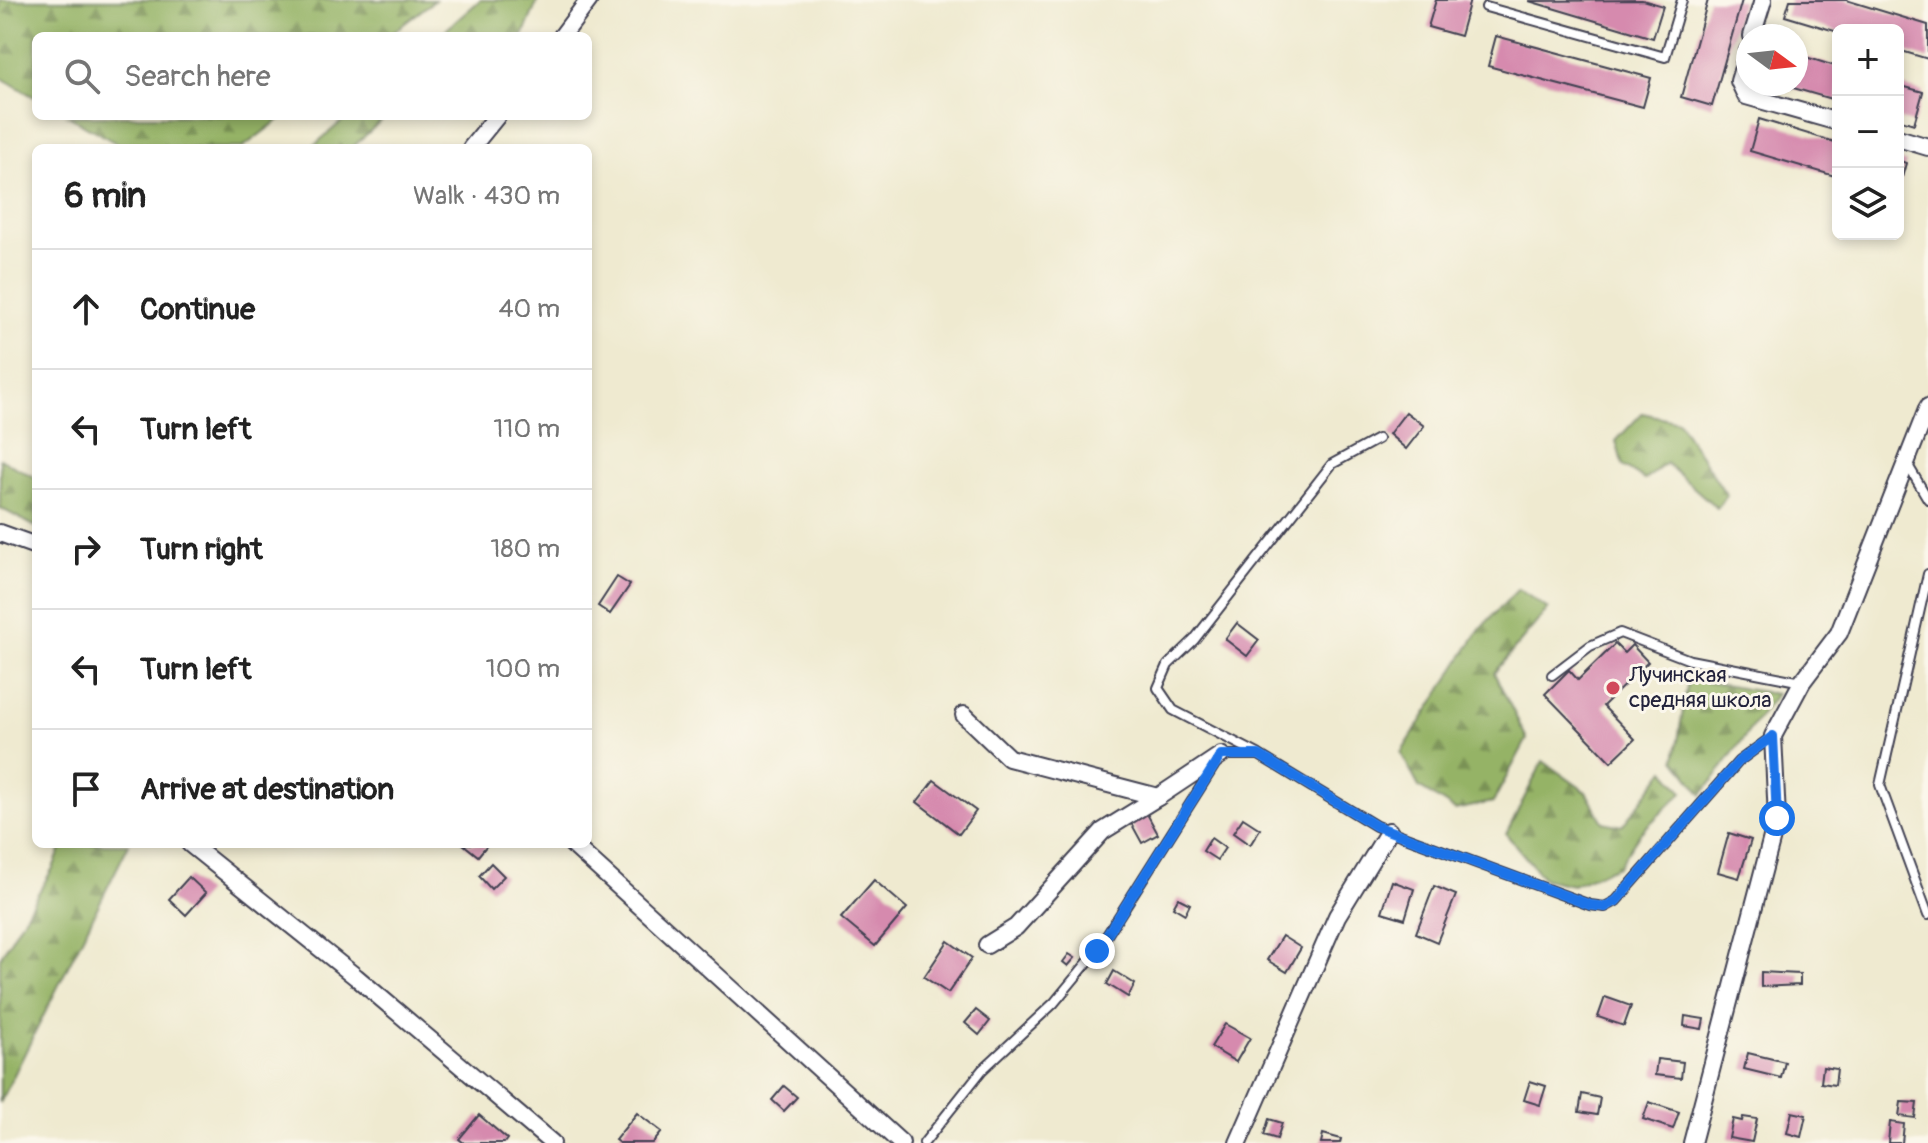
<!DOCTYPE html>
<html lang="en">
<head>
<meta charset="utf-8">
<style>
  body { margin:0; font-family:Pangolin,sans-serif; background:#f2f2f2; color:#222 }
  .controls { position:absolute; right:24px; top:24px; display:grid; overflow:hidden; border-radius:12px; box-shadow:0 4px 12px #0003 }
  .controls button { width:72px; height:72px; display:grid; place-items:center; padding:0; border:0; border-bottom:2px solid #e0e0e0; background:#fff; color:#222; font:40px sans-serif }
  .compass { position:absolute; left:1736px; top:24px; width:72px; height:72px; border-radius:50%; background:#fff; box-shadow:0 4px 12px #0003; rotate:105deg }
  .stop { position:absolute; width:24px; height:24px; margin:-18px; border:6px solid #1a73e8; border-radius:50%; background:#fff }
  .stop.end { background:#1a73e8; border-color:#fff; box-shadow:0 2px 8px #0008 }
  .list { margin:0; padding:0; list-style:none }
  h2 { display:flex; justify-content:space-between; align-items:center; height:104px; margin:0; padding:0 32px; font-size:34px }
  h2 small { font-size:26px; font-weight:400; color:#767676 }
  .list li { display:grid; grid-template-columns:52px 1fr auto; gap:24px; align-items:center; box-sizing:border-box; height:120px; padding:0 32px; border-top:2px solid #e0e0e0 }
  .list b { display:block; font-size:30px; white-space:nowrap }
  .list em { font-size:26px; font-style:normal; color:#767676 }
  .icon { flex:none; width:44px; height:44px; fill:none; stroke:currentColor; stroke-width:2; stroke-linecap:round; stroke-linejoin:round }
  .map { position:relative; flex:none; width:1928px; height:1143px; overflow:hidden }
  .search { position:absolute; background:#fff; box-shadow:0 4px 12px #0003; left:32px; top:32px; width:560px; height:88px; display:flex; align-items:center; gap:20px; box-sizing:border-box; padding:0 28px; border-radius:12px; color:#767676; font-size:30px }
  .panel { position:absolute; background:#fff; box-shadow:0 4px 12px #0003; left:32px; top:144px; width:560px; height:704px; border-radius:12px }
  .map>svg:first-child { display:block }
  .forest { fill:url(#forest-firs); stroke:#5c6a50; stroke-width:2 }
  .building { fill:#d68aae }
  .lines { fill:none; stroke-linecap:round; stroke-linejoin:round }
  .service-casing { stroke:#414051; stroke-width:12 }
  .minor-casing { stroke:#414051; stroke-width:20 }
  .service { stroke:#fff; stroke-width:8 }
  .minor { stroke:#fff; stroke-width:16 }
  .route { stroke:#1a73e8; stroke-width:10 }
  .poi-dot { fill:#d1495b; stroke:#fbf7ec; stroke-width:3 }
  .labels { text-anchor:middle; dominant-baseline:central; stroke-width:6; stroke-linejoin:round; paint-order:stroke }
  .poi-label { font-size:22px; fill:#22223b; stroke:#fbf7ec; text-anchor:start }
</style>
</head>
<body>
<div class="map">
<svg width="1928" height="1143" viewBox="0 0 1928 1143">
  <defs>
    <pattern id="forest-firs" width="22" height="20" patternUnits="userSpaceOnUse" patternTransform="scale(2)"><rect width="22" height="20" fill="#95b366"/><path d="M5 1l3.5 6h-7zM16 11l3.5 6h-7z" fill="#799155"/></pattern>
  </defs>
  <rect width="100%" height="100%" fill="#fbf7ec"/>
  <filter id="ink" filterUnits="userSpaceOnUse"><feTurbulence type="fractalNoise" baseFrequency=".0125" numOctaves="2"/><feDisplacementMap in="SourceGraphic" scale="16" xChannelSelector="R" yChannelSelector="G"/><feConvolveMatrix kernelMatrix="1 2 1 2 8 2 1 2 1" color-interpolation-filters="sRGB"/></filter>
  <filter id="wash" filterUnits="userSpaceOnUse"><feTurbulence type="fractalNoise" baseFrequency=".006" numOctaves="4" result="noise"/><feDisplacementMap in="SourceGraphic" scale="32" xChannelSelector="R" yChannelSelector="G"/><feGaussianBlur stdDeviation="1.8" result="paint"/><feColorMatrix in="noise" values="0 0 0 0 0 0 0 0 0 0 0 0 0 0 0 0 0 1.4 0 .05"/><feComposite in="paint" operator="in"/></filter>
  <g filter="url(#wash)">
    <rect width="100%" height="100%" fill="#efead0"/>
    <g class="forest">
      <path d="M0,0H435L388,36H36V98L0,77Z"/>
      <path d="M480,0H538L523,36H439Z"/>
      <path d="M68,116H284L242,148H125Z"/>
      <path d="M348,116H386L352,148H311Z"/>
      <path d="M1642,413L1678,421L1727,496L1717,508L1666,463L1645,480L1623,466L1616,441Z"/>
      <path d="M0,459L36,478V527L0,508Z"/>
      <path d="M1518,589L1548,609L1494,673L1527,739L1493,802L1455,810L1419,787L1401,753L1480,629Z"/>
      <path d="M1688,679L1776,694L1702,795L1675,759Z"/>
      <path d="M1543,761L1586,792L1603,822L1622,826L1665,770L1683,792L1640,833L1618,866L1572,885L1544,879L1506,834Z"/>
      <path d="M63,844H129L0,1103V958L53,868Z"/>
    </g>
    <g id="blocks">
      <g class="building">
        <path d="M1436,0H1470L1460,36L1428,27Z"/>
        <path d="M1642,0L1663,6L1653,38L1529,1Z"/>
        <path d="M1708,0H1742L1712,106L1681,97Z"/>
        <path d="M1790,0H1846L1928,25V59L1898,50V30L1838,32L1785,16Z"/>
        <path d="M1496,36L1651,78L1643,107L1488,66Z"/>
        <path d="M1796,54L1838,67V101L1783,85L1796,84Z"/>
        <path d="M1898,85L1923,92L1914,124L1898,119Z"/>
        <path d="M1759,119L1838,143V177L1750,151Z"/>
        <path d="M1898,160L1906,163L1899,188H1898Z"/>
        <path d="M1406,412L1424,426L1406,449L1389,434Z"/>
        <path d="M617,577L630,585L610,614L598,606Z"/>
        <path d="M1237,623L1259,640L1247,656L1225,639Z"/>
        <path d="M1615,644L1624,653L1632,645L1648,662L1603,706L1635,739L1611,762L1545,694L1569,670L1578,680Z"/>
        <path d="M934,780L976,811L959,834L917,802Z"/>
        <path d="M1146,812L1158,834L1142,843L1130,821Z"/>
        <path d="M1243,818L1260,829L1250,845L1233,833Z"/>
        <path d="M1729,833L1751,840L1739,878L1718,872Z"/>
        <path d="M1211,838L1225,848L1217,860L1203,851Z"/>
        <path d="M463,844H488L478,856Z"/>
        <path d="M491,863L504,876L491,889L479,876Z"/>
        <path d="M189,877L206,893L186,915L169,899Z"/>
        <path d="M874,880L907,908L875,946L841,918Z"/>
        <path d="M1392,881L1414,889L1405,919L1382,912Z"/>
        <path d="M1434,886L1456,895L1437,942L1416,933Z"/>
        <path d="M1178,898L1190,904L1185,914L1173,907Z"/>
        <path d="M1282,936L1301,948L1287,972L1267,960Z"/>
        <path d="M948,941L972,958L948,993L924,977Z"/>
        <path d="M1069,954L1075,958L1068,966L1063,962Z"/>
        <path d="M1114,971L1135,984L1128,997L1107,984Z"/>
        <path d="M1761,972L1800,974V985L1761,987Z"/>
        <path d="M1605,997L1631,1006L1624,1026L1598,1017Z"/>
        <path d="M976,1010L990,1021L979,1035L965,1023Z"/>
        <path d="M1685,1016L1704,1019L1702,1029L1684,1026Z"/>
        <path d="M1225,1024L1250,1038L1236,1062L1211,1047Z"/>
        <path d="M1748,1053L1785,1062L1781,1078L1744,1069Z"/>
        <path d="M1657,1059L1683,1062L1681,1078L1655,1075Z"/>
        <path d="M1823,1067L1837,1069L1835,1085L1821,1083Z"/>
        <path d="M1530,1081L1546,1086L1540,1105L1524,1100Z"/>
        <path d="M784,1086L797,1097L784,1111L772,1100Z"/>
        <path d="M1582,1094L1600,1098L1597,1115L1579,1112Z"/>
        <path d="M1649,1102L1679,1112L1673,1129L1643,1119Z"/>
        <path d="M1901,1102L1917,1103L1915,1118L1899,1116Z"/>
        <path d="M1792,1112L1806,1115L1801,1137L1787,1133Z"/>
        <path d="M637,1113L662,1132L653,1143H619L615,1140Z"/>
        <path d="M479,1115L507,1139L504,1143H464L459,1139Z"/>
        <path d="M1743,1117L1757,1119L1752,1142L1729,1138L1733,1119L1742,1121Z"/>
        <path d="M1269,1119L1282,1123L1277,1139L1264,1135Z"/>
        <path d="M1890,1122L1904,1124L1902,1143H1888Z"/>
        <path d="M1323,1134L1341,1139L1340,1143H1321Z"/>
      </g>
    </g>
  </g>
  <g filter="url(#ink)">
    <use href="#blocks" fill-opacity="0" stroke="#414051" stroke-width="2"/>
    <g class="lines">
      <defs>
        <g id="service">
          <path d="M1486,7L1665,57L1682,0"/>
          <path d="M1906,462L1928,499"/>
          <path d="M1928,574L1880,785L1928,915"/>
          <path d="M1552,675L1590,646L1620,633L1690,660L1802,682"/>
          <path d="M1258,754L1173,710L1158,688L1168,665L1194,640L1332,464L1378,439"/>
          <path d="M924,1143L982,1070L1054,1003L1097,951L1221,755H1259L1376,826L1590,905L1605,907L1616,901L1739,761L1773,736"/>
        </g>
        <g id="minor">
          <path d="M562,36L589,0"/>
          <path d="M1752,36L1763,0"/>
          <path d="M1748,51L1739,81L1746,96L1838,122"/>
          <path d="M1898,138L1928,147"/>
          <path d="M471,148L497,116"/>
          <path d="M0,533L36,546"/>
          <path d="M964,715L1009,758L1158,797L1221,755"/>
          <path d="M190,844L356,977L552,1143"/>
          <path d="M572,844L901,1143"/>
          <path d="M987,945L1016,927L1103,831L1158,797"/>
          <path d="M1238,1143L1337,916L1389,831"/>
          <path d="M1692,1143L1777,818L1773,736L1802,682L1839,633L1928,407"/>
        </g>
      </defs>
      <use href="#service" class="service-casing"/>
      <use href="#minor" class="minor-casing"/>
      <use href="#service" class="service"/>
      <use href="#minor" class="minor"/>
    </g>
  </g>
  <g class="lines" filter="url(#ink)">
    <path class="route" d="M1097,951L1221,755H1259L1376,826L1590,905L1605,907L1616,901L1739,761L1773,736L1777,818"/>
  </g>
  <circle class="poi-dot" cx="1613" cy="688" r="8"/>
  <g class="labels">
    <g class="poi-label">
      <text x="1629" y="675">Лучинская<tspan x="1629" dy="25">средняя школа</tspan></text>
    </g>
  </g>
</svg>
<div class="controls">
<button>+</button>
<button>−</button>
<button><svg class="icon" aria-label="layers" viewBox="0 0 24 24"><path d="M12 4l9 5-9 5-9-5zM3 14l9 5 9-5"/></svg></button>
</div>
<svg class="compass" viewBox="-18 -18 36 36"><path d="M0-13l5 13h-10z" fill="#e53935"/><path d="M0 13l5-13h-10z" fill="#767676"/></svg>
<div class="stop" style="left:1777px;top:818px"></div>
<div class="stop end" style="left:1097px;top:951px"></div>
<div class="search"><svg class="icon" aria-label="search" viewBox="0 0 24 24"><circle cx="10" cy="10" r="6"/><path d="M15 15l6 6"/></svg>Search here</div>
<section class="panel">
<h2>6 min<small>Walk · 430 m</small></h2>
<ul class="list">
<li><svg class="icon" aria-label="ahead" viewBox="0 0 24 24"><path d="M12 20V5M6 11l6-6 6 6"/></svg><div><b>Continue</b></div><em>40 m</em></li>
<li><svg class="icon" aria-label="left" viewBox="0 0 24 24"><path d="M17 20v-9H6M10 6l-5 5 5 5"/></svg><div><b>Turn left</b></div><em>110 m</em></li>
<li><svg class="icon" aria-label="right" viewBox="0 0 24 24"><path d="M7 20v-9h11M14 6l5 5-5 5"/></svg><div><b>Turn right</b></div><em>180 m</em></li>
<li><svg class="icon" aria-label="left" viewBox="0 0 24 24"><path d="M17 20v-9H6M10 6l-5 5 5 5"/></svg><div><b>Turn left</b></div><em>100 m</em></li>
<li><svg class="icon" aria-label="arrive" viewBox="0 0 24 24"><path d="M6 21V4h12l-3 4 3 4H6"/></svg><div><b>Arrive at destination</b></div></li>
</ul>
</section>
</div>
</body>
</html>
